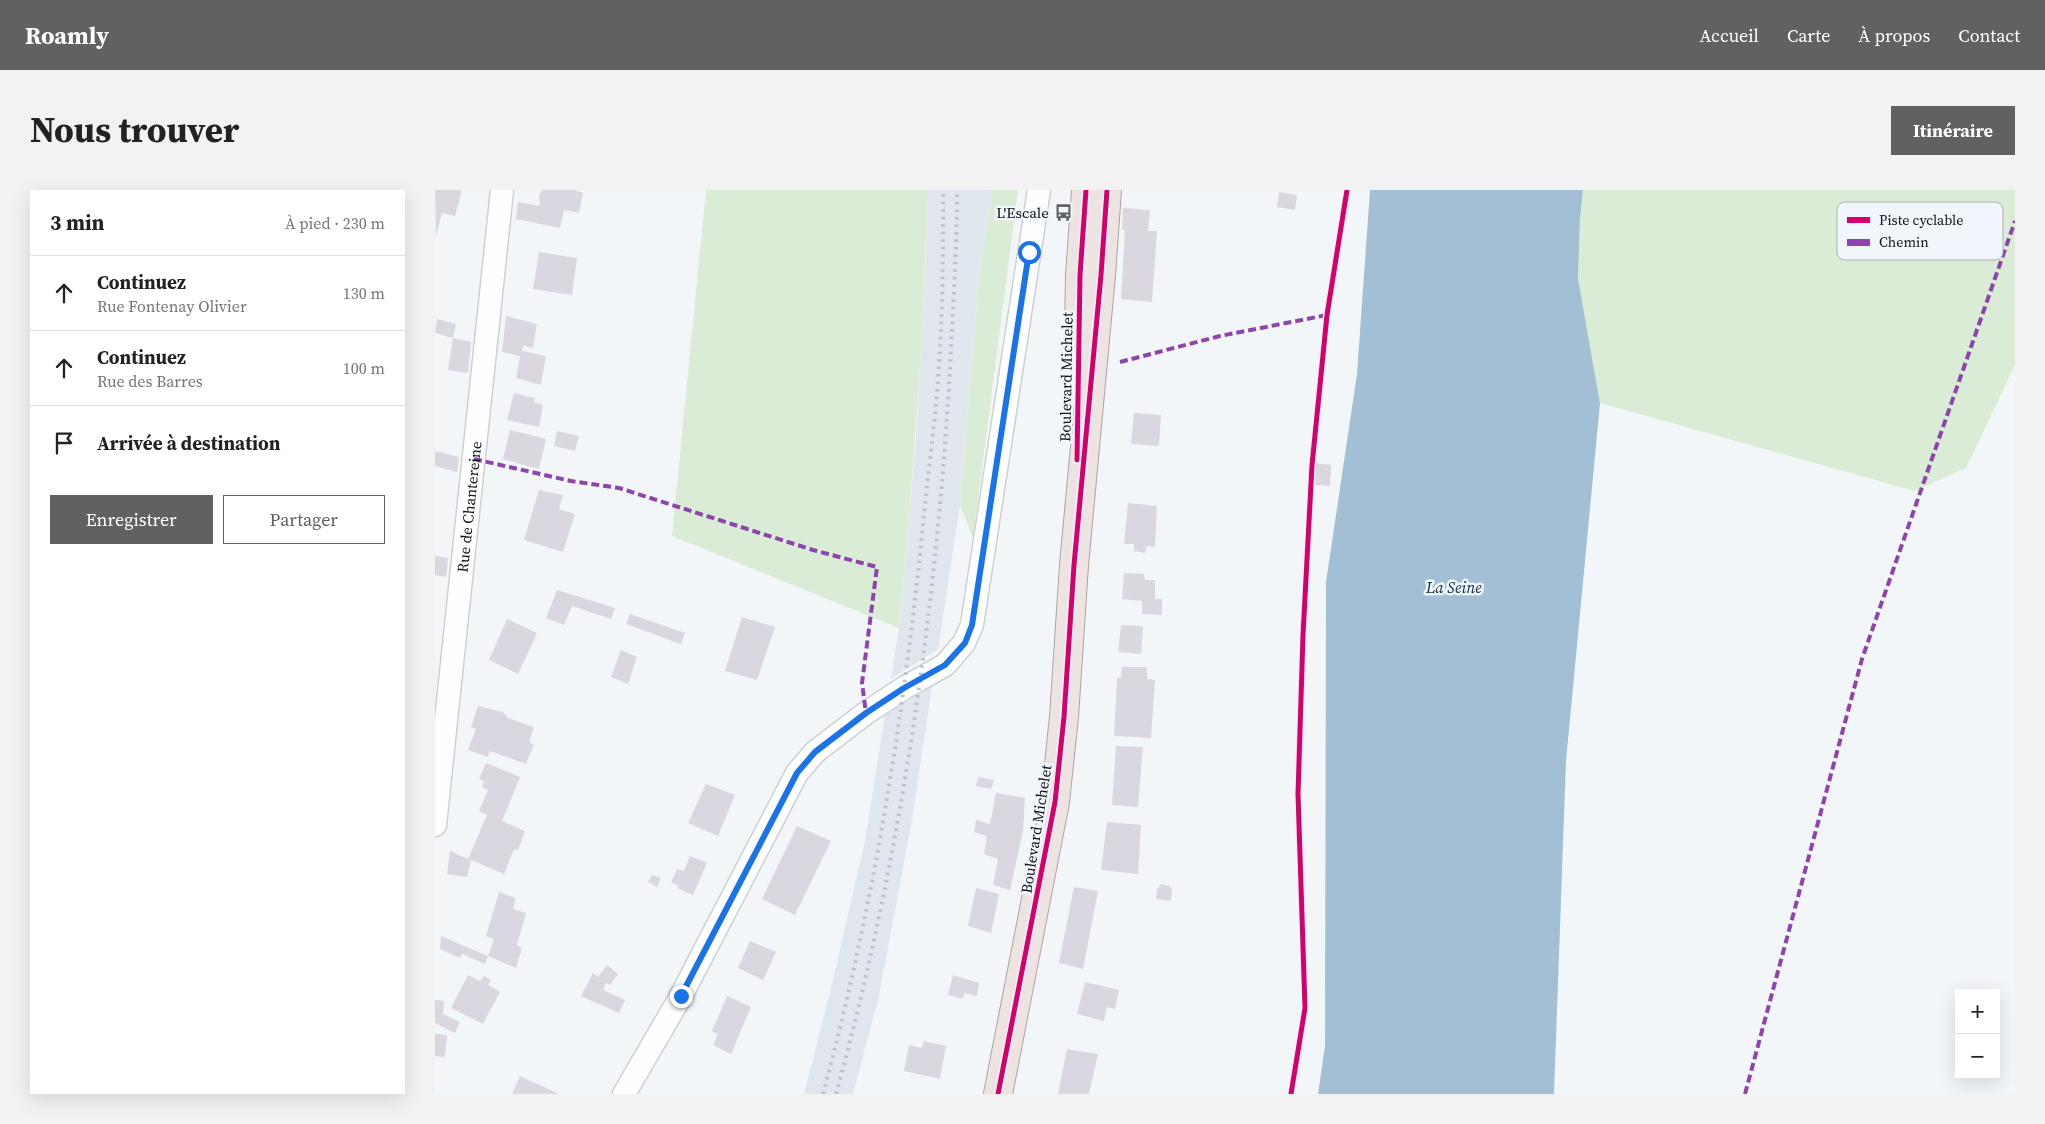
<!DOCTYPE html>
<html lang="fr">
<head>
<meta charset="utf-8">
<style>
  body { margin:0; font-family:"Source Serif 4",serif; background:#f2f2f2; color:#222 }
  .controls { position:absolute; right:15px; bottom:15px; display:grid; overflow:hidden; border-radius:0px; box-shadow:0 5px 20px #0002 }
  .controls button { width:45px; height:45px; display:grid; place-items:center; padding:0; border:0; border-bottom:1px solid #e0e0e0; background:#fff; color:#222; font:25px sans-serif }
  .stop { position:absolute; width:15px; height:15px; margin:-11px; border:4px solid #1a73e8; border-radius:50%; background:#fff }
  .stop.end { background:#1a73e8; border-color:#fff; box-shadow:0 1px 5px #0008 }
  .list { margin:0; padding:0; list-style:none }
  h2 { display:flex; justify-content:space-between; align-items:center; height:65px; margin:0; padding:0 20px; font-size:21px }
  h2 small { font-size:16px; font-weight:400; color:#767676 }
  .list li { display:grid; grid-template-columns:32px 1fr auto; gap:15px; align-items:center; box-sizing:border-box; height:75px; padding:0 20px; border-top:1px solid #e0e0e0 }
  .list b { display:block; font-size:19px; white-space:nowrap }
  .list p { margin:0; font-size:16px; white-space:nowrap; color:#767676 }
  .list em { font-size:16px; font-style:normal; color:#767676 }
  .actions { display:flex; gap:10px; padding:15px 20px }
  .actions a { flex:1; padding:11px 0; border:1px solid #5f6163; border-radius:0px; text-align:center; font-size:18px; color:#5f6163 }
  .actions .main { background:#5f6163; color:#fff }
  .icon { flex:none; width:28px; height:28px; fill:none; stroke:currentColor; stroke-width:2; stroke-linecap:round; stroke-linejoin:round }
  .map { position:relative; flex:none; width:1580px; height:904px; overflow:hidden; border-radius:0px }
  header { display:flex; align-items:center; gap:30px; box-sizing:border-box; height:70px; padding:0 25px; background:#5f6163; color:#fff }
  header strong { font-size:24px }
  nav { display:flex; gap:28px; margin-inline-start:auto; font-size:18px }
  .intro { display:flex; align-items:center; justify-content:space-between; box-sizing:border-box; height:120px; padding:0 30px }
  h1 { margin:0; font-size:35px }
  .button { padding:12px 22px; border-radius:0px; background:#5f6163; color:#fff; font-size:18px; font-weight:700 }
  main { display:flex; gap:30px; padding:0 30px }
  aside { flex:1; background:#fff; border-radius:0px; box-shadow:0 5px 20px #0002 }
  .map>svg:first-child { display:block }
  .built { fill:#dfe6ed }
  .green { fill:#daebd6 }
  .water { fill:#a3bfd6 }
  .building { fill:#dad7e0 }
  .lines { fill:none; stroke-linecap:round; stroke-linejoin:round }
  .street-casing { stroke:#ced0d2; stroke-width:25 }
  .primary-casing { stroke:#afa19e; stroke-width:30 }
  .street { stroke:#fdfefe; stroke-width:22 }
  .primary { stroke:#ede4e2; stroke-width:28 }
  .rail { stroke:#c1c1c2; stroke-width:4; stroke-dasharray:2.5 5; stroke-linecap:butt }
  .quiet { stroke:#8e44ad; stroke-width:4; stroke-dasharray:8 4; stroke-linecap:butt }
  .cycleway-casing { stroke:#f0f6fb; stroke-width:8 }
  .cycleway { stroke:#d6006c; stroke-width:5 }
  .route { stroke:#1a73e8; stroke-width:6 }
  .labels { text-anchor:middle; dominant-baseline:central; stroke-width:5; stroke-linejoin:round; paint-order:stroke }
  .poi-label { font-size:15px; fill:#101113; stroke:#f0f6fb; text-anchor:end }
  .street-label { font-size:15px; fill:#101113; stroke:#f0f6fb }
  .water-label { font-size:16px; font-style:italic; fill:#0d2d43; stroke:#f0f6fb }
  .key { fill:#f0f6fb; stroke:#adb1b5; stroke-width:1 }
  .key-label { font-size:14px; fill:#101113 }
</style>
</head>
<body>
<header>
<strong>Roamly</strong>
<nav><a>Accueil</a><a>Carte</a><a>À propos</a><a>Contact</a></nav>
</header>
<div class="intro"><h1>Nous trouver</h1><a class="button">Itinéraire</a></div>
<main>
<aside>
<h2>3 min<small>À pied · 230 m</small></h2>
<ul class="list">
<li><svg class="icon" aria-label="ahead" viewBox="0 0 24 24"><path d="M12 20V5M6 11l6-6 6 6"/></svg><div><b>Continuez</b><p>Rue Fontenay Olivier</p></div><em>130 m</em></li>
<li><svg class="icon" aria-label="ahead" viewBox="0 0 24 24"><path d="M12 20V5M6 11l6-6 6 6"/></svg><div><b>Continuez</b><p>Rue des Barres</p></div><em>100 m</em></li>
<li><svg class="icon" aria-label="arrive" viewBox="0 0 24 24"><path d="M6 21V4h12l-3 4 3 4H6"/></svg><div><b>Arrivée à destination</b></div></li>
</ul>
<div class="actions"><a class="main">Enregistrer</a><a>Partager</a></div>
</aside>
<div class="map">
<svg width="1580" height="904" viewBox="0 0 1580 904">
  <rect width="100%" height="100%" fill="#f3f6f8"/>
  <g class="built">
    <path d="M492,0H557L545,76L525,315L503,459L456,489L464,438L481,250L491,65Z"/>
    <path d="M497,496L477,630L443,810L418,904H369L395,803L430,651L450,525Z"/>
  </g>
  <g class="green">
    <path d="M271,0H492C490,146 477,292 464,438L237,346Z"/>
    <path d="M557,0H583L538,348L525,315L545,76Z"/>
    <path d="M1148,0H1580V175L1531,278L1480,301L1165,213L1143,89L1145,28Z"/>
  </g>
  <path class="water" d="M935,0H1148L1145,28L1143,89L1165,213L1131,571L1119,904H883L890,856L891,392L922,184Z"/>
  <g class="building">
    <path d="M0,0H27L20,26L7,23L1,46Z"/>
    <path d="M107,0H140L148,3L144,23L129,20L125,38L81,29L83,12L105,16L104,6Z"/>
    <path d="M844,2L862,5L860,20L842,17Z"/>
    <path d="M688,18L715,20L713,41H722L717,112L686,109L690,40H687Z"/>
    <path d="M104,62L142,68L137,105L98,99Z"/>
    <path d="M71,126L102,134L98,158L88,155L87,161L111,166L106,195L81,188L85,166L67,162Z"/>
    <path d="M2,129L21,134L18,148L0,143Z"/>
    <path d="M18,148L36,152L33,183L13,180Z"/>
    <path d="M79,203L100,208L99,212L108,215L104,237L72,230Z"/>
    <path d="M699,223L726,225L724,256L696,254Z"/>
    <path d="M75,240L111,249L104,279L68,269Z"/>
    <path d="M122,241L144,246L140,261L119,256Z"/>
    <path d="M0,261L24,267L22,282L0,276Z"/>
    <path d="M880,273L896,275L895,296L880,295Z"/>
    <path d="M104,300L128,305L124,319L140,324L128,362L89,350Z"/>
    <path d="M693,313L722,316L720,357L712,356L710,363L699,361V354H689Z"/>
    <path d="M0,366L13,368L11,387L0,385Z"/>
    <path d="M689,383L709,384L710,390H720V409H727V425L707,424V411L687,409Z"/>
    <path d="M122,400L180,418L176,429L137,416L129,435L111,428Z"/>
    <path d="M195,424L250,443L246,454L191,434Z"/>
    <path d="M307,427L340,437L322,490L290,481Z"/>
    <path d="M72,429L102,443L83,484L54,470Z"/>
    <path d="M686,435L708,436L706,464L683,462Z"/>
    <path d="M186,460L202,467L193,494L176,487Z"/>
    <path d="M687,477H712V489L720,490L716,548L679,546L682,488H686Z"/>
    <path d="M43,516L68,522L73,528L99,537L94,552L99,555L91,574L55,561L53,567L33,560L41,539L36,537Z"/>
    <path d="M681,556L708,557L703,617L677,615Z"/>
    <path d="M51,573L85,587L67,631L90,641L83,660L79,659L69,684L36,670L32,687L12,684L15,661L33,669L52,625L44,621L53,600L47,597L49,591L44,589Z"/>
    <path d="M543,587L559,590L556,599L541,596Z"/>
    <path d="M271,594L300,605L283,646L253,633Z"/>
    <path d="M561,603L590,608L588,641L575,700L558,695L563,669L549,664L552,646L539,642L541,630L555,634Z"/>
    <path d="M672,632L706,635L703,684L666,680Z"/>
    <path d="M362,636L396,651L360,725L327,709Z"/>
    <path d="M255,666L272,673L258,705L242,698L244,696L236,692L242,679L249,681Z"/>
    <path d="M217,685L226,688L222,697L213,692Z"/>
    <path d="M726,694L734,696L737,699L736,711L721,709L722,699Z"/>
    <path d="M639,697L663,701L648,779L624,773Z"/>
    <path d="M541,698L564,704L556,743L533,736Z"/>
    <path d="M64,702L81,708L78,719L91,723L82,755L87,758L81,778L53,766L50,774L27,764L25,768L5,759L6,746L53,766L59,749L51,746Z"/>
    <path d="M315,751L341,762L328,790L303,778Z"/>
    <path d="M172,775L183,784L175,795L171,793L168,800L190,810L184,823L146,806L158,783L163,787Z"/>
    <path d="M33,785L45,791L49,786L56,790L53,795L65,802L48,834L16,818Z"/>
    <path d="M518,785L544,793L542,806L530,803L527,809L513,805Z"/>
    <path d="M650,792L684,800L680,819L672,817L669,831L642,824Z"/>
    <path d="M292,806L316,817L296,864L278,855L283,844L277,841Z"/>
    <path d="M0,810L9,811L8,824L25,832L20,843L0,833Z"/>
    <path d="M0,844L12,845L10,867L0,866Z"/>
    <path d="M489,851L511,856L505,889L469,881L474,855L487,858Z"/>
    <path d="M632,859L663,864L654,904H623Z"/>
    <path d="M85,886L124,904H77Z"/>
  </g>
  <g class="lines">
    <defs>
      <g id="street">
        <path id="s1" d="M0,635L67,0"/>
        <path d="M189,904L246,806L362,583L380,562L431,523L469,498L510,475L529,453L537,435L604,0"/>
      </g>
      <g id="primary">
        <path d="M644,143L645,85L651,0"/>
        <path d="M563,904L620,612L629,527L639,375L666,85L672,0"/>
      </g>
    </defs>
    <use href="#street" class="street-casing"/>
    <use href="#primary" class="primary-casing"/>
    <use href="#street" class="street"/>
    <use href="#primary" class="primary"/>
    <g class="rail">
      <path d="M388,904C439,715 470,520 489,325C494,275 501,225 504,175C508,117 508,58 508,0"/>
      <path d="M401,904C466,668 501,423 515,179C518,119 522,60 522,0"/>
    </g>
    <g class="quiet">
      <path d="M685,172L785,146L892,125"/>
      <path d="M39,269L136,291L184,298L378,360L442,377L427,493L431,523"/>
      <path d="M1310,904L1427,469L1580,31"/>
    </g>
    <defs>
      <g id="cycleway">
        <path d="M642,270L645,85L651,0"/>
        <path d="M563,904L620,612L629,527L639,375L666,85L672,0"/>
        <path d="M856,904L870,818L863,604L868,445L877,275L892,125L912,0"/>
      </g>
    </defs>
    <use href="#cycleway" class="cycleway-casing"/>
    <use href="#cycleway" class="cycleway"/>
  </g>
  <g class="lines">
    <path class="route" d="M246,806L362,583L380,562L431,523L469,498L510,475L530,453L537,435L594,62"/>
  </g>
  <defs>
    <symbol id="bus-bare" viewBox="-9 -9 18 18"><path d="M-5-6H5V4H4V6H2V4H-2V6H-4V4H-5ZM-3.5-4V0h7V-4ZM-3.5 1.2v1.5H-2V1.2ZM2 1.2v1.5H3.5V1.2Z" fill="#5f6163" stroke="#f0f6fb" stroke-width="2.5" paint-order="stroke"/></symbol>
  </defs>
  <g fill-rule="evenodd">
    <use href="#bus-bare" x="616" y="10" width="25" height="25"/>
  </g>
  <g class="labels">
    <g class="poi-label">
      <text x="614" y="22">L'Escale</text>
    </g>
    <g class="street-label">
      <text transform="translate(631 187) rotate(-89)">Boulevard Michelet</text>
      <text stroke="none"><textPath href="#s1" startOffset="320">Rue de Chantereine</textPath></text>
      <text transform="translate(601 639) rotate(-81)">Boulevard Michelet</text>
    </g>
    <g class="water-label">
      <text x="1019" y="397">La Seine</text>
    </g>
  </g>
  <rect x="1402" y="12" width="166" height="58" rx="8" class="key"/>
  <rect x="1412" y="27" width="23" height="6" fill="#d6006c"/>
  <rect x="1412" y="49" width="23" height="7" fill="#8e44ad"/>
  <g class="key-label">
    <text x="1444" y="35">Piste cyclable</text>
    <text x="1444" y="57">Chemin</text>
  </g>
</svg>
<div class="controls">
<button>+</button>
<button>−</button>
</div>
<div class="stop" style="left:594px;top:62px"></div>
<div class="stop end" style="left:246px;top:806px"></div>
</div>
</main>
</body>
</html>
